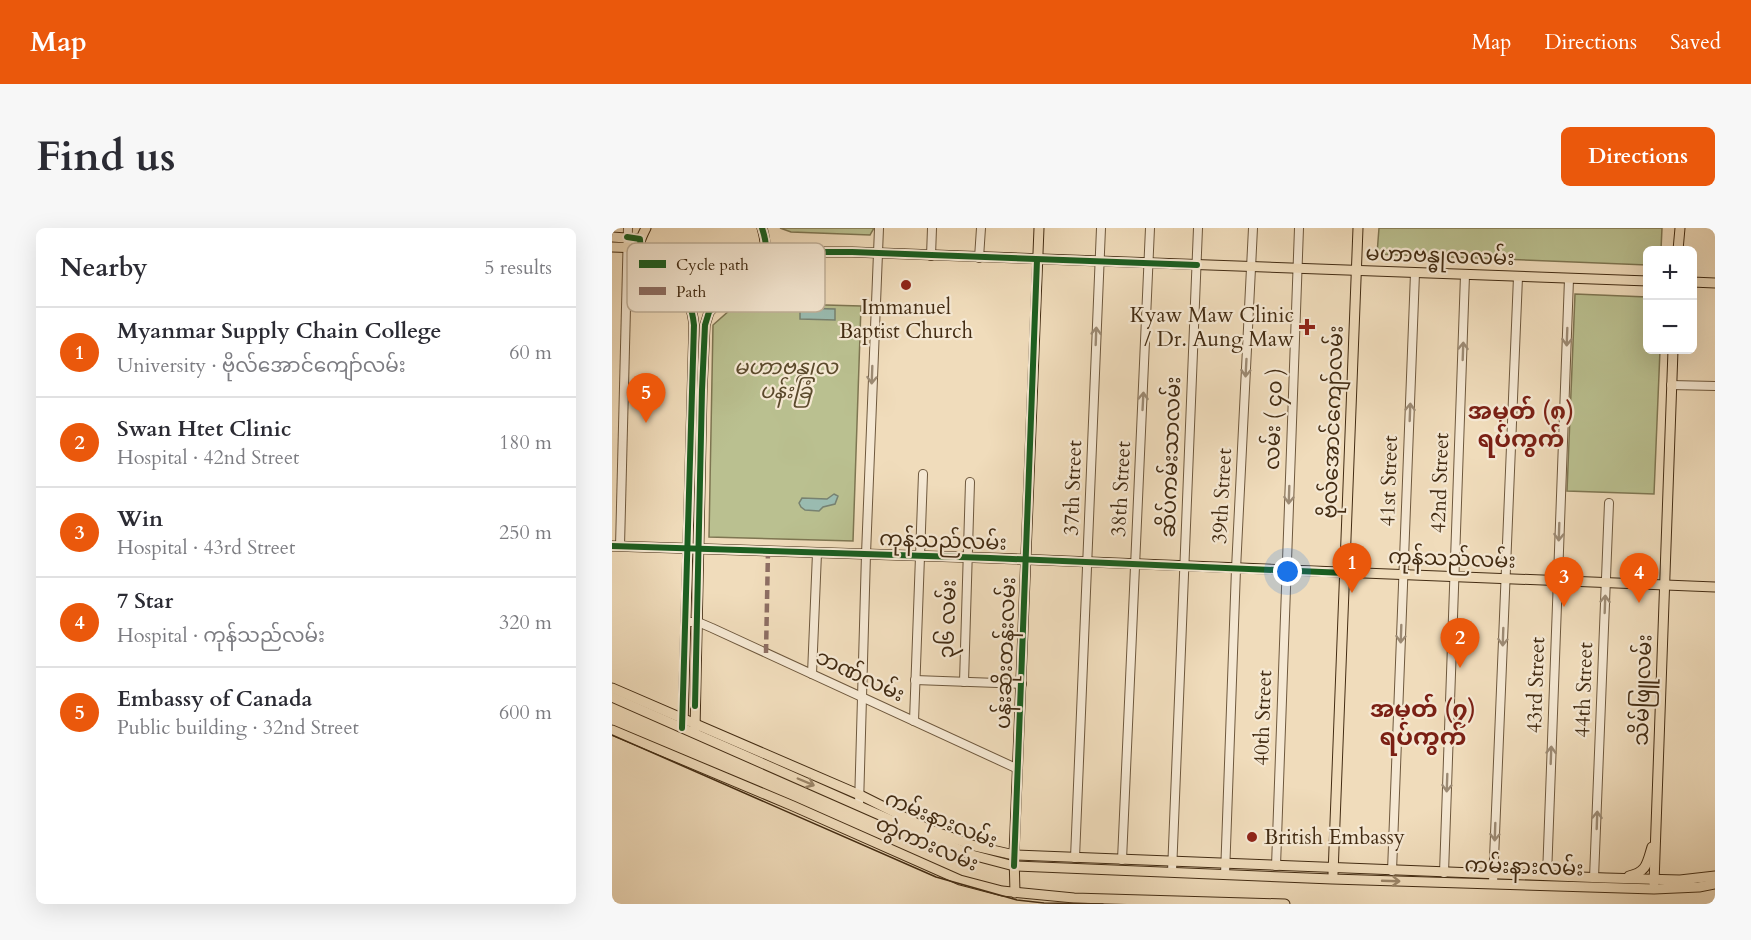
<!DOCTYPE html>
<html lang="en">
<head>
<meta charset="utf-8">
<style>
  body { margin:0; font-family:Cardo,"Noto Sans Myanmar",serif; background:#f7f7f7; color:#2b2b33 }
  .controls { position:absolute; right:18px; top:18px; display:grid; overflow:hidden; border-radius:9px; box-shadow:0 6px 24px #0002 }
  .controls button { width:54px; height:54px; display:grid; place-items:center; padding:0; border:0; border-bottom:2px solid #e1e1e2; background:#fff; color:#2b2b33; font:30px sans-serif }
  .you { position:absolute; left:676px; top:344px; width:21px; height:21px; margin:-15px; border:4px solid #fff; border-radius:50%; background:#1a73e8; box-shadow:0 0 0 9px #1a73e833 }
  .badge { display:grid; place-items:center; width:39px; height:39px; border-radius:50%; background:#ea580c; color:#fff; font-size:20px; font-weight:700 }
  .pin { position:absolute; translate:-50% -50px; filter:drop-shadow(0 2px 3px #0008) }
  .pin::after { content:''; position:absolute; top:32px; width:21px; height:18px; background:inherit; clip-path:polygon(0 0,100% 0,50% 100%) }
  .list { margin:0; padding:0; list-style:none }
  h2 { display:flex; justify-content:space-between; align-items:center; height:78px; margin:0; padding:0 24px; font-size:26px }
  h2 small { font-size:20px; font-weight:400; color:#7c7c81 }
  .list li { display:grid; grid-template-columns:39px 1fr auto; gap:18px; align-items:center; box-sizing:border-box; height:90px; padding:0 24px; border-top:2px solid #e1e1e2 }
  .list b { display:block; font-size:22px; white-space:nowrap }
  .list p { margin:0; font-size:20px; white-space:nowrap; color:#7c7c81 }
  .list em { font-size:20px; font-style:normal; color:#7c7c81 }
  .map { position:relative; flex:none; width:1103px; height:676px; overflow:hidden; border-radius:9px }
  header { display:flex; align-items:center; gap:36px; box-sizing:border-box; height:84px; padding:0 30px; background:#ea580c; color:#fff }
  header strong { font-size:28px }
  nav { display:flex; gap:33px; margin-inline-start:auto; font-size:21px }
  .intro { display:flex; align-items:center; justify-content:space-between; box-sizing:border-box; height:144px; padding:0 36px }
  h1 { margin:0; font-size:42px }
  .button { padding:15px 27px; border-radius:9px; background:#ea580c; color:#fff; font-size:21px; font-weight:700 }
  main { display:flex; gap:36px; padding:0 36px }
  aside { flex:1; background:#fff; border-radius:9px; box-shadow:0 6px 24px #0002 }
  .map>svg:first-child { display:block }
  .green { fill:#bac090; stroke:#7e7652; stroke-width:1.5 }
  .water { fill:#9abcb1; stroke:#778272; stroke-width:1.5 }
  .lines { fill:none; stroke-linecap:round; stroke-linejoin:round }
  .minor-casing { stroke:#6e583d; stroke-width:10 }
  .major-casing { stroke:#432c13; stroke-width:11 }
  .minor { stroke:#f5e8d3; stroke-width:8 }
  .major { stroke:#f0dcbb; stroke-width:9 }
  .tram { stroke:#432c13; stroke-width:1.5 }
  .quiet { stroke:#8d6e63; stroke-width:4.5; stroke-dasharray:9 4.5; stroke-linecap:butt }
  .cycleway-casing { stroke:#f5e8d3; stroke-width:10 }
  .cycleway { stroke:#1b5e20; stroke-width:6 }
  .oneway { stroke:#9c8a73 }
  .oneway2 { stroke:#9a8467 }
  .poi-dot { fill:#8f2418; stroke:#f5e8d3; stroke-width:2 }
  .labels { text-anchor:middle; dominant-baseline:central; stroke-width:4.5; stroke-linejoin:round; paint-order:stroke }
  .street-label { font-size:21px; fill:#432c13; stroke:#f5e8d3 }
  .poi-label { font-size:21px; fill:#432c13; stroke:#f5e8d3 }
  .park-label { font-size:21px; font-style:italic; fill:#5b4a2c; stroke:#f5e8d3 }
  .quarter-label { font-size:24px; font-weight:bold; fill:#7a1f14; stroke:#f5e8d3 }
  .key { fill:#f5e8d3; stroke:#c0b099; stroke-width:1.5 }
  .key-label { font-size:16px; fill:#432c13 }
</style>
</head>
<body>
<header>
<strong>Map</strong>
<nav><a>Map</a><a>Directions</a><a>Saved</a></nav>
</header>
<div class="intro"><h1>Find us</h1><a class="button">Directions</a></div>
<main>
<aside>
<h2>Nearby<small>5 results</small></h2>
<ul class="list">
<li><span class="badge">1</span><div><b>Myanmar Supply Chain College</b><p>University · ဗိုလ်အောင်ကျော်လမ်း</p></div><em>60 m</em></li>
<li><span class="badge">2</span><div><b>Swan Htet Clinic</b><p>Hospital · 42nd Street</p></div><em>180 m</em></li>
<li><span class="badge">3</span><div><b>Win</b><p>Hospital · 43rd Street</p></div><em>250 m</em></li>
<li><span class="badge">4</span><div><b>7 Star</b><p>Hospital · ကုန်သည်လမ်း</p></div><em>320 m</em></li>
<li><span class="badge">5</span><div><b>Embassy of Canada</b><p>Public building · 32nd Street</p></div><em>600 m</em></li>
</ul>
</aside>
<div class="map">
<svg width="1103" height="676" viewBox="0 0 1103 676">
  <rect width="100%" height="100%" fill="#f0dcbb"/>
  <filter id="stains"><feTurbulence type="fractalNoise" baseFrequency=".00333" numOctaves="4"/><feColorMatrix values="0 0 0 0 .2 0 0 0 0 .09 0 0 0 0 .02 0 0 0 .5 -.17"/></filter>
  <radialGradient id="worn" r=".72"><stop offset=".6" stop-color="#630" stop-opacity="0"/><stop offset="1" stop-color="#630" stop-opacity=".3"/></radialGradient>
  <g class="green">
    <path d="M168,0H262L258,7L179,4Z"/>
    <path d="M767,0H1050L1049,22H1036L1035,37L765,26Z"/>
    <path d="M963,66L1035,69L1036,122H1048L1042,266L955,263Z"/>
    <path d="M138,75L249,78L241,313L97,309L101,97L118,82Z"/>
  </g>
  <g class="water">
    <path d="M188,80L223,81V92L188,91Z"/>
    <path d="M222,266L226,268L223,276L211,279L207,283L193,282L189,279L187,275L190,270L215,271Z"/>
  </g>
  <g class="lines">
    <defs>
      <g id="minor">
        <path d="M319,28L320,0"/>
        <path d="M367,30L369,0"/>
        <path d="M16,52L29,26"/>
        <path d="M1059,157L1103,158"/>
        <path d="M8,318L16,0"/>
        <path d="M73,394H86L100,400L406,541"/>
        <path d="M200,446L205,325"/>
        <path d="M303,452L410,456"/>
        <path d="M352,454L358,254"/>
        <path d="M302,493L311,246"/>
        <path d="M247,577L254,326L267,0"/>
        <path d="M463,630L489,0"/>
        <path d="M510,632L538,0"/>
        <path d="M664,638L687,0"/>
        <path d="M780,643L803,45"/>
        <path d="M560,644L586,0"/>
        <path d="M832,645L853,47"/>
        <path d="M613,647L624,341L641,0"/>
        <path d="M935,648L957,51"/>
        <path d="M982,650L997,275"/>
        <path d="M881,655L906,49"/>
      </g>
      <g id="major">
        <path d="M34,0C30,8 25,17 29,26C32,34 39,42 45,48C72,75 117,79 141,46C154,30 156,20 150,0"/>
        <path d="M0,9L28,11"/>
        <path d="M0,19L28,20"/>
        <path d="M1066,22L1068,0"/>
        <path d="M152,32L176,24H240L1036,53"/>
        <path d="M1080,54L1103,55"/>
        <path d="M66,64C78,76 80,79 82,97L71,497"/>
        <path d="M0,318L378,330L1103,359"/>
        <path d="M0,460L248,567L316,601L363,618L402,627L994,650L1068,652L1103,648"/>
        <path d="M0,469L313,607L360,627L402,638L720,651L1042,661L1087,659L1103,656"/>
        <path d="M0,502L181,578L348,652L390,663L462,670L673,676"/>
        <path d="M83,502L90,162L93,97L97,84L113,67"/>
        <path d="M721,646L746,0"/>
        <path d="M1017,648C1035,644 1035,635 1040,619"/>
        <path d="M1042,655L1061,122"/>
        <path d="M403,665L402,627L427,0"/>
      </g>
    </defs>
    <use href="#minor" class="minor-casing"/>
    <use href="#major" class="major-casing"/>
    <use href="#minor" class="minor"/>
    <use href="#major" class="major"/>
    <path class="tram" d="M0,507L324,649L405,672L432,675L491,676"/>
    <path class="quiet" d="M154,425L156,323"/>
    <defs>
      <g id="cycleway">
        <path d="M15,9L28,11C28,26 34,37 44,47C55,58 69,67 84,70C110,74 142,56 152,32C156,23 153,9 150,0"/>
        <path d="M152,32L176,24H240L585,37"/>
        <path d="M66,64C78,76 80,79 82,97L70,500"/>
        <path d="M0,318L378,330L733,345"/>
        <path d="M83,478L90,162L93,97L97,84L113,67"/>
        <path d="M402,638L425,32"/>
      </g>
    </defs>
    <use href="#cycleway" class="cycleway-casing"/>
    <use href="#cycleway" class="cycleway"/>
  </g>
  <defs><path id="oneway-shaft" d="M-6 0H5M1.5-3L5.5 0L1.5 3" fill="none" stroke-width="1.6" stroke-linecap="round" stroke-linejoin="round" transform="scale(1.5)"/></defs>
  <g class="oneway">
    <use href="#oneway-shaft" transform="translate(484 108) rotate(-88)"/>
    <use href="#oneway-shaft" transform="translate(955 109) rotate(92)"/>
    <use href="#oneway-shaft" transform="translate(851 123) rotate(-88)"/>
    <use href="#oneway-shaft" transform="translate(634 140) rotate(93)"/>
    <use href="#oneway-shaft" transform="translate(260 147) rotate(92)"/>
    <use href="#oneway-shaft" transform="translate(531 173) rotate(-87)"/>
    <use href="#oneway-shaft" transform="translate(798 184) rotate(-88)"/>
    <use href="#oneway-shaft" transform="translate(677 267) rotate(92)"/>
    <use href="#oneway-shaft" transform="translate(947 304) rotate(92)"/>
    <use href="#oneway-shaft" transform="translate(993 376) rotate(-88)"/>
    <use href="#oneway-shaft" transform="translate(789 406) rotate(92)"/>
    <use href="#oneway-shaft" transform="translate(891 409) rotate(92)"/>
    <use href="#oneway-shaft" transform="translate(939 527) rotate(-88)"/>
    <use href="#oneway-shaft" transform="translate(835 555) rotate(92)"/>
    <use href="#oneway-shaft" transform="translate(985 592) rotate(-88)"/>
    <use href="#oneway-shaft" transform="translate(883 604) rotate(92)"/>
  </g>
  <g class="oneway2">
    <use href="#oneway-shaft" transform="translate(194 554) rotate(23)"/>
    <use href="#oneway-shaft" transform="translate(779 653) rotate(2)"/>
  </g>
  <g class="poi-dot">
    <circle cx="294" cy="57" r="6"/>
    <path d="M692 90h6v6h6v6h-6v6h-6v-6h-6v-6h6z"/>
    <circle cx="640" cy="609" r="6"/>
  </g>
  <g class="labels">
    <g class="street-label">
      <text transform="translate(828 28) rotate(2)">မဟာဗန္ဓုလလမ်း</text>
      <text transform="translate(662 191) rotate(-88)">လမ်း ( ၄၀ )</text>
      <text transform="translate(721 194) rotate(-88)">ဗိုလ်အောင်ကျော်လမ်း</text>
      <text transform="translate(559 229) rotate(-88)">ဆိပ်ကမ်းသာလမ်း</text>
      <text transform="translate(777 253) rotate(-88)">41st Street</text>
      <text transform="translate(828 255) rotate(-88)">42nd Street</text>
      <text transform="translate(461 260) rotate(-88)">37th Street</text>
      <text transform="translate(509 261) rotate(-87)">38th Street</text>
      <text transform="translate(610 268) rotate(-87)">39th Street</text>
      <text transform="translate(331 313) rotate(2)">ကုန်သည်လမ်း</text>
      <text transform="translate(840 331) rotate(2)">ကုန်သည်လမ်း</text>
      <text transform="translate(336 391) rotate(-88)">၃၆ လမ်း</text>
      <text transform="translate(394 425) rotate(-88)">ပန်းဆိုးတန်းလမ်း</text>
      <text transform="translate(248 448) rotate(25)">ဘဏ်လမ်း</text>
      <text transform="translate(924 457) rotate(-88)">43rd Street</text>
      <text transform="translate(972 462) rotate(-88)">44th Street</text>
      <text transform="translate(1031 462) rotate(-88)">သိမ်ဖြူလမ်း</text>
      <text transform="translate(651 490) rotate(-88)">40th Street</text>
      <text transform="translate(329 592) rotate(22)">ကမ်းနားလမ်း</text>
      <text transform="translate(315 616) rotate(23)">တွဲကားလမ်း</text>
      <text transform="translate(912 639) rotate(2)">ကမ်းနားလမ်း</text>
    </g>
    <g class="poi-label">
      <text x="294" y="79">Immanuel<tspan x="294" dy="24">Baptist Church</tspan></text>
      <text x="682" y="87" text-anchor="end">Kyaw Maw Clinic<tspan x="682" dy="24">/ Dr. Aung Maw</tspan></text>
      <text x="652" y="609" text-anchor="start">British Embassy</text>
    </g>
    <g class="park-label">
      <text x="174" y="139">မဟာဗန္ဓုလ<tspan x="174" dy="24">ပန်းခြံ</tspan></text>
    </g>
    <g class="quarter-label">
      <text x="909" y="183">အမှတ် (၈)<tspan x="909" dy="28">ရပ်ကွက်</tspan></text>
      <text x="811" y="481">အမှတ် (၇)<tspan x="811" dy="28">ရပ်ကွက်</tspan></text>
    </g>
  </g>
  <rect x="15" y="15" width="198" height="69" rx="9" class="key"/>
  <rect x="27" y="32" width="27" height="8" fill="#1b5e20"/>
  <rect x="27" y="59" width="27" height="8" fill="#8d6e63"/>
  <g class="key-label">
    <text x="64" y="42">Cycle path</text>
    <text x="64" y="69">Path</text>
  </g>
  <rect width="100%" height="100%" filter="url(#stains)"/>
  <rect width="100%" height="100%" fill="url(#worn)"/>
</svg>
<div class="controls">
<button>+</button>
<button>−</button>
</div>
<div class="you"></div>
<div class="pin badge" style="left:740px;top:365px">1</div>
<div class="pin badge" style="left:848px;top:440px">2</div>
<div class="pin badge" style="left:952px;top:379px">3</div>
<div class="pin badge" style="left:1027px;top:375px">4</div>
<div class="pin badge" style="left:34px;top:195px">5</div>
</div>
</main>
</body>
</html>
